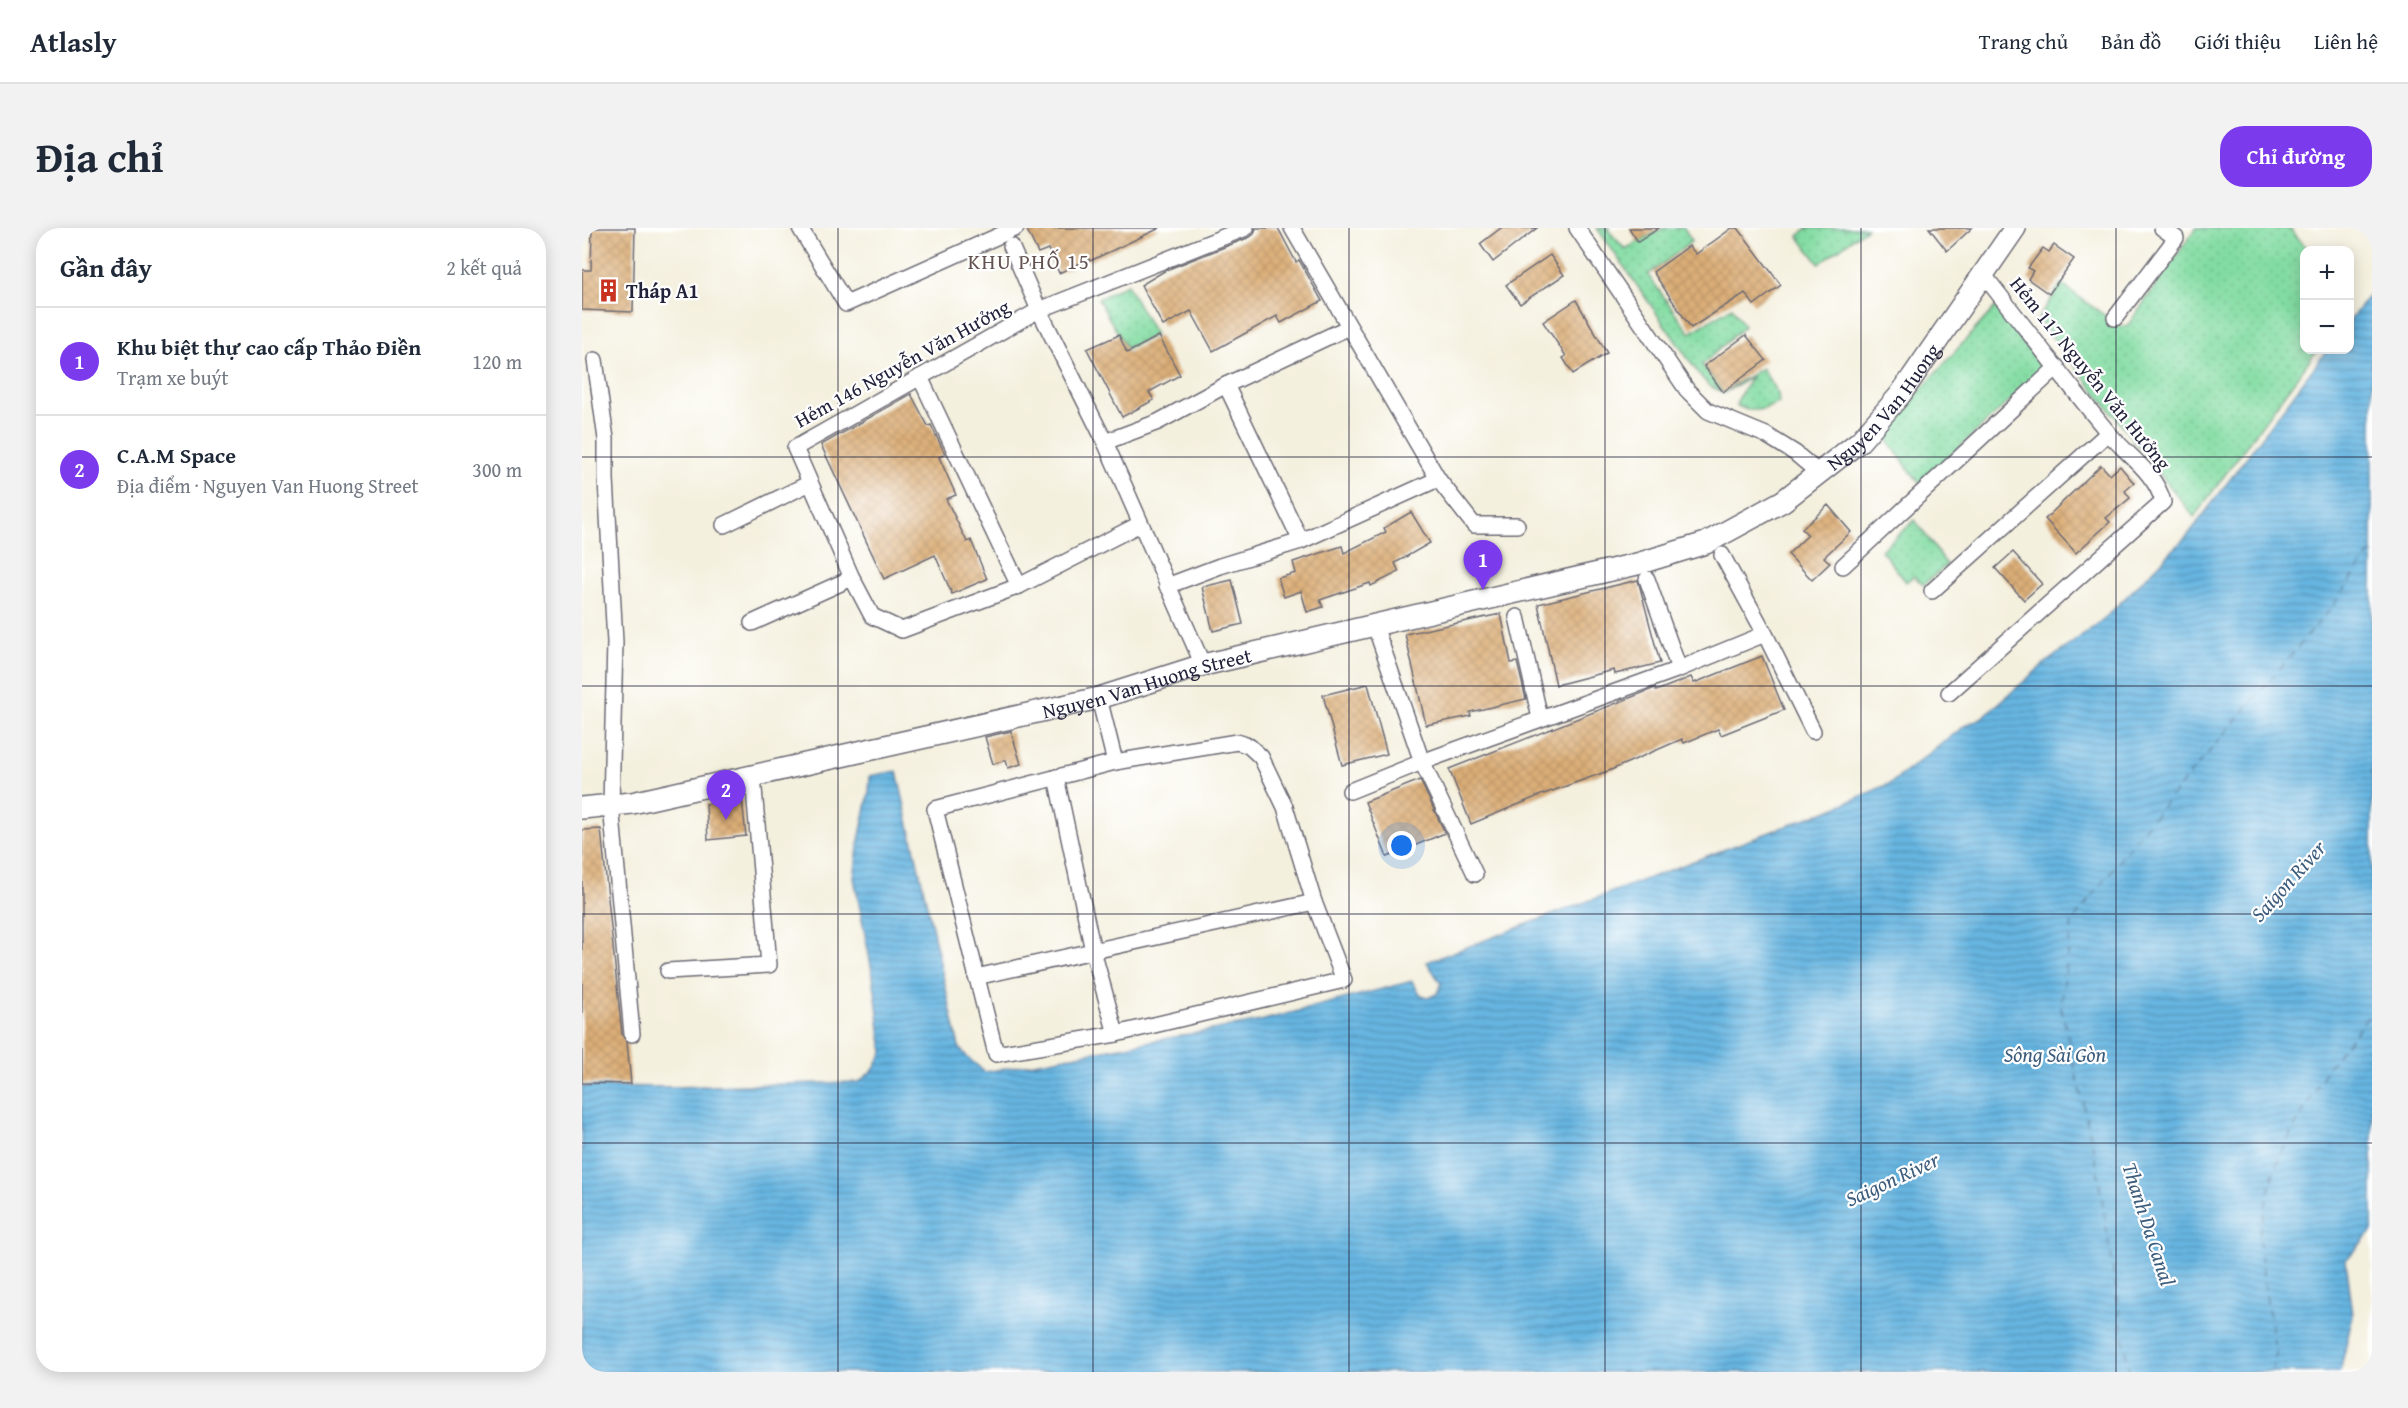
<!DOCTYPE html>
<html lang="vi">
<head>
<meta charset="utf-8">
<style>
  body { margin:0; font-family:"Gentium Book Plus",serif; background:#f2f2f3; color:#1f2937 }
  .controls { position:absolute; right:18px; top:18px; display:grid; overflow:hidden; border-radius:12px; box-shadow:0 3px 15px #0003 }
  .controls button { width:54px; height:54px; display:grid; place-items:center; padding:0; border:0; border-bottom:2px solid #e0e1e3; background:#fff; color:#1f2937; font:30px sans-serif }
  .you { position:absolute; left:820px; top:618px; width:21px; height:21px; margin:-15px; border:4px solid #fff; border-radius:50%; background:#1a73e8; box-shadow:0 0 0 9px #1a73e833 }
  .badge { display:grid; place-items:center; width:39px; height:39px; border-radius:50%; background:#7c3aed; color:#fff; font-size:20px; font-weight:700 }
  .pin { position:absolute; translate:-50% -50px; filter:drop-shadow(0 2px 3px #0008) }
  .pin::after { content:''; position:absolute; top:32px; width:21px; height:18px; background:inherit; clip-path:polygon(0 0,100% 0,50% 100%) }
  .list { margin:0; padding:0; list-style:none }
  h2 { display:flex; justify-content:space-between; align-items:center; height:78px; margin:0; padding:0 24px; font-size:26px }
  h2 small { font-size:20px; font-weight:400; color:#747a83 }
  .list li { display:grid; grid-template-columns:39px 1fr auto; gap:18px; align-items:center; box-sizing:border-box; height:108px; padding:0 24px; border-top:2px solid #e0e1e3 }
  .list b { display:block; font-size:22px; white-space:nowrap }
  .list p { margin:0; font-size:20px; white-space:nowrap; color:#747a83 }
  .list em { font-size:20px; font-style:normal; color:#747a83 }
  .map { position:relative; flex:none; width:1790px; height:1144px; overflow:hidden; border-radius:24px }
  header { display:flex; align-items:center; gap:36px; box-sizing:border-box; height:84px; padding:0 30px; background:#fff; border-bottom:2px solid #e0e1e3 }
  header strong { font-size:28px }
  nav { display:flex; gap:33px; margin-inline-start:auto; font-size:21px }
  .intro { display:flex; align-items:center; justify-content:space-between; box-sizing:border-box; height:144px; padding:0 36px }
  h1 { margin:0; font-size:42px }
  .button { padding:15px 27px; border-radius:24px; background:#7c3aed; color:#fff; font-size:21px; font-weight:700 }
  main { display:flex; gap:36px; padding:0 36px }
  aside { flex:1; background:#fff; border-radius:24px; box-shadow:0 3px 15px #0003 }
  .map>svg:first-child { display:block }
  .grass { fill:url(#grass-dots); stroke:#527f6e; stroke-width:1.5 }
  .water { fill:url(#water-rules); stroke:#446c8e; stroke-width:1.5 }
  .lines { fill:none; stroke-linecap:round; stroke-linejoin:round }
  .ferry { stroke:#3d5d7d; stroke-width:1.5; stroke-dasharray:8 6; stroke-linecap:butt }
  .building { fill:url(#building-cross-hatch) }
  .minor-casing { stroke:#6c6a74; stroke-width:18 }
  .secondary-casing { stroke:#6c6a74; stroke-width:24 }
  .minor { stroke:#fff; stroke-width:15 }
  .secondary { stroke:#fff; stroke-width:21 }
  .grid { fill:none; stroke:#22223b; stroke-width:1.5; stroke-opacity:0.55 }
  .labels { text-anchor:middle; dominant-baseline:central; stroke-width:4.5; stroke-linejoin:round; paint-order:stroke }
  .poi-label { font-size:20px; font-weight:bold; fill:#22223b; stroke:#fff; text-anchor:start }
  .street-label { font-size:20px; fill:#22223b; stroke:#fff }
  .neighbourhood-label { font-size:21px; letter-spacing:1.5px; fill:#635350; stroke:#fff }
  .water-label { font-size:21px; font-style:italic; fill:#3d5d7d; stroke:#fff }
</style>
</head>
<body>
<header>
<strong>Atlasly</strong>
<nav><a>Trang chủ</a><a>Bản đồ</a><a>Giới thiệu</a><a>Liên hệ</a></nav>
</header>
<div class="intro"><h1>Địa chỉ</h1><a class="button">Chỉ đường</a></div>
<main>
<aside>
<h2>Gần đây<small>2 kết quả</small></h2>
<ul class="list">
<li><span class="badge">1</span><div><b>Khu biệt thự cao cấp Thảo Điền</b><p>Trạm xe buýt</p></div><em>120 m</em></li>
<li><span class="badge">2</span><div><b>C.A.M Space</b><p>Địa điểm · Nguyen Van Huong Street</p></div><em>300 m</em></li>
</ul>
</aside>
<div class="map">
<svg width="1790" height="1144" viewBox="0 0 1790 1144">
  <defs>
    <pattern id="grass-dots" width="8" height="8" patternUnits="userSpaceOnUse" patternTransform="scale(1.5)"><rect width="8" height="8" fill="#82dca2"/><path d="M2 2h.1M6 6h.1" fill="none" stroke="#70bc8c" stroke-width="1.8" stroke-linecap="round"/></pattern>
    <pattern id="water-rules" width="6" height="5" patternUnits="userSpaceOnUse" patternTransform="scale(1.5)"><rect width="6" height="5" fill="#66b5e1"/><path d="M0 2.5h6" fill="none" stroke="#5493b8"/></pattern>
    <pattern id="building-cross-hatch" width="8" height="8" patternUnits="userSpaceOnUse" patternTransform="scale(1.5)"><rect width="8" height="8" fill="#dbae77"/><path d="M0 0l8 8M0 8l8-8" fill="none" stroke="#bc9568"/></pattern>
  </defs>
  <rect width="100%" height="100%" fill="#fff"/>
  <filter id="ink" filterUnits="userSpaceOnUse"><feTurbulence type="fractalNoise" baseFrequency=".0167" numOctaves="2"/><feDisplacementMap in="SourceGraphic" scale="12" xChannelSelector="R" yChannelSelector="G"/><feConvolveMatrix kernelMatrix="1 2 1 2 8 2 1 2 1" color-interpolation-filters="sRGB"/></filter>
  <filter id="wash" filterUnits="userSpaceOnUse"><feTurbulence type="fractalNoise" baseFrequency=".008" numOctaves="4" result="noise"/><feDisplacementMap in="SourceGraphic" scale="24" xChannelSelector="R" yChannelSelector="G"/><feGaussianBlur stdDeviation="1.35" result="paint"/><feColorMatrix in="noise" values="0 0 0 0 0 0 0 0 0 0 0 0 0 0 0 0 0 1.4 0 .05"/><feComposite in="paint" operator="in"/></filter>
  <g filter="url(#wash)">
    <rect width="100%" height="100%" fill="#f4f0de"/>
    <g class="grass">
      <path d="M1015,0H1027L1026,2L1043,21L1082,0H1102L1110,13L1066,47L1108,105L1150,79L1162,98L1120,137L1141,164L1180,140L1196,166L1197,175C1181,182 1169,186 1154,177L1159,165L1171,148L1142,165L1127,158L1116,145Z"/>
      <path d="M1226,0H1285L1237,36L1216,8Z"/>
      <path d="M1614,0H1707L1727,22H1722V122H1735L1612,289L1456,91L1479,56L1539,99L1546,97Z"/>
      <path d="M545,56L573,107L545,121L516,71Z"/>
      <path d="M1415,77L1463,140L1338,256L1300,205Z"/>
      <path d="M1333,292L1365,337L1341,357L1332,348L1324,354L1299,322Z"/>
    </g>
    <path class="water" d="M1790,63V1003L1764,1032L1771,1087L1758,1144H0V858L91,859L277,854L292,841L301,824L291,748L272,650L277,612L287,565L288,548L315,543L377,819L385,829L403,844L678,793L830,753L838,766L846,770L856,765L859,756L845,734L1257,578L1309,555L1384,497L1401,489L1462,436L1522,391L1606,307L1745,122H1768V92Z"/>
    <g class="lines">
      <g class="ferry">
        <path d="M1547,1144L1514,933L1479,779L1490,694L1560,603L1750,379L1790,322"/>
        <path d="M1690,1144L1694,1126L1682,1056L1677,1007L1691,946L1707,909L1748,836L1790,784"/>
      </g>
    </g>
    <g id="blocks">
      <g class="building">
        <path d="M10,0H53L51,84L0,82V42H9Z"/>
        <path d="M444,0H578L508,33L507,31L477,45L466,21L456,25Z"/>
        <path d="M674,0H696L714,34L717,32L740,73L699,95L695,88L631,123L609,83L581,98L559,57L584,42L668,9L672,6Z"/>
        <path d="M919,0H955L911,34L898,16Z"/>
        <path d="M1047,0H1077L1056,14Z"/>
        <path d="M1150,0H1156L1199,57L1172,77L1163,65L1109,100L1071,44L1107,18L1114,26Z"/>
        <path d="M1347,0H1390L1365,23Z"/>
        <path d="M1472,17L1492,31L1467,66L1446,51L1451,43L1446,40L1461,20L1467,24Z"/>
        <path d="M968,27L982,47L938,76L924,57Z"/>
        <path d="M994,72L1025,125L991,146L981,130L984,128L961,94Z"/>
        <path d="M537,107L545,125L577,108L598,147L567,164L572,172L540,189L505,121Z"/>
        <path d="M1164,107L1184,132L1141,164L1122,138Z"/>
        <path d="M329,166L346,198L349,197L363,226L357,229L374,267L364,271L385,314L389,312L405,351L370,366L353,327L302,351L239,217Z"/>
        <path d="M1519,237L1528,247L1538,238L1552,255L1543,263L1548,270L1524,290L1528,294L1494,325L1463,291Z"/>
        <path d="M1246,277L1269,304L1242,329L1248,335L1230,352L1206,326L1226,307L1220,301Z"/>
        <path d="M829,284L848,315L813,335L817,344L789,358L788,355L738,372L741,379L725,384L719,363L702,369L696,350L714,345L711,334L760,318L762,325L804,304L802,300Z"/>
        <path d="M1431,324L1460,356L1442,372L1413,340Z"/>
        <path d="M650,352L661,396L631,403L620,359Z"/>
        <path d="M1056,352L1078,435L1033,446L1032,442L974,457L956,376Z"/>
        <path d="M919,386L929,435L935,434L944,471L888,484L889,488L844,497L823,406Z"/>
        <path d="M1180,428L1202,482L1139,507L1136,501L1102,515L1100,511L1029,542L959,567L889,596L867,541L1073,460L1074,463L1109,449L1112,455Z"/>
        <path d="M786,456L805,526L760,537L741,467Z"/>
        <path d="M429,503L439,536L426,540L424,532L411,536L403,509Z"/>
        <path d="M838,552L863,605L805,629L783,574Z"/>
        <path d="M160,571L164,608L126,612L124,576Z"/>
        <path d="M19,601L40,807L45,814L49,856L0,855V602Z"/>
      </g>
    </g>
  </g>
  <g filter="url(#ink)">
    <use href="#blocks" fill-opacity="0" stroke="#6c6a74" stroke-width="1.5"/>
    <g class="lines">
      <defs>
        <g id="minor">
          <path d="M218,0L264,76L434,0"/>
          <path d="M710,0L856,251L892,297H935"/>
          <path d="M995,0L1105,162L1126,183L1184,207L1213,225L1238,246"/>
          <path d="M429,18L457,82L523,214L621,437"/>
          <path d="M1533,90L1594,10L1580,0"/>
          <path d="M13,132L24,211V251L33,414L29,577L50,806"/>
          <path d="M338,149L437,358"/>
          <path d="M644,157L767,99"/>
          <path d="M523,214L576,194L644,157L719,313"/>
          <path d="M558,296L437,358L320,402L290,388L270,350L213,220L457,82L664,0"/>
          <path d="M142,297L228,255"/>
          <path d="M1140,327L1183,406L1231,503"/>
          <path d="M1261,338L1475,139"/>
          <path d="M1065,351L1097,441"/>
          <path d="M585,358L638,338L719,313L856,251"/>
          <path d="M1350,363L1526,205"/>
          <path d="M935,389L958,490"/>
          <path d="M170,395L270,350"/>
          <path d="M793,398L840,534L1097,441L1183,406"/>
          <path d="M1367,465L1581,274C1573,243 1543,226 1524,202C1482,151 1442,98 1401,46"/>
          <path d="M517,470L533,534"/>
          <path d="M655,514L667,518L679,529L703,579L732,674L762,752L534,806L414,826L353,581L533,534Z"/>
          <path d="M474,549L511,723L534,806"/>
          <path d="M768,563L840,534L893,646"/>
          <path d="M86,743L187,737L171,549"/>
          <path d="M394,749L732,674"/>
        </g>
        <g id="secondary">
          <path id="s1" d="M0,580L50,575L517,470L621,437L1055,336L1124,315L1201,273L1278,213L1318,167L1433,0"/>
        </g>
      </defs>
      <use href="#minor" class="minor-casing"/>
      <use href="#secondary" class="secondary-casing"/>
      <use href="#minor" class="minor"/>
      <use href="#secondary" class="secondary"/>
    </g>
  </g>
  <path class="grid" d="M256,0V1144M511,0V1144M767,0V1144M1023,0V1144M1279,0V1144M1534,0V1144M0,229H1790M0,458H1790M0,686H1790M0,915H1790"/>
  <defs>
    <symbol id="building-bare" viewBox="-9 -9 18 18"><path d="M-4-6H4V6H1V3H-1V6H-4ZM-2.5-4.3h1.7v1.8h-1.7ZM.8-4.3h1.7v1.8H.8ZM-2.5-1h1.7V.8h-1.7ZM.8-1h1.7V.8H.8Z" fill="#c8321e" stroke="#fff" stroke-width="2.5" paint-order="stroke"/></symbol>
  </defs>
  <g fill-rule="evenodd">
    <use href="#building-bare" x="10" y="46" width="33" height="33"/>
  </g>
  <g class="labels">
    <g class="poi-label">
      <text x="44" y="62">Tháp A1</text>
    </g>
    <g class="street-label">
      <text transform="translate(320 135) rotate(-29)">Hẻm 146 Nguyễn Văn Hưởng</text>
      <text transform="translate(1509 145) rotate(51)">Hẻm 117 Nguyễn Văn Hưởng</text>
      <text stroke="none"><textPath href="#s1" startOffset="1382">Nguyen Van Huong</textPath></text>
      <text stroke="none"><textPath href="#s1" startOffset="579">Nguyen Van Huong Street</textPath></text>
    </g>
    <g class="neighbourhood-label">
      <text x="447" y="33">KHU PHỐ 15</text>
    </g>
    <g class="water-label">
      <text transform="translate(1706 653) rotate(-48)">Saigon River</text>
      <text x="1473" y="826">Sông Sài Gòn</text>
      <text transform="translate(1310 951) rotate(-25)">Saigon River</text>
      <text transform="translate(1567 996) rotate(72)">Thanh Da Canal</text>
    </g>
  </g>
</svg>
<div class="controls">
<button>+</button>
<button>−</button>
</div>
<div class="you"></div>
<div class="pin badge" style="left:901px;top:362px">1</div>
<div class="pin badge" style="left:144px;top:592px">2</div>
</div>
</main>
</body>
</html>
